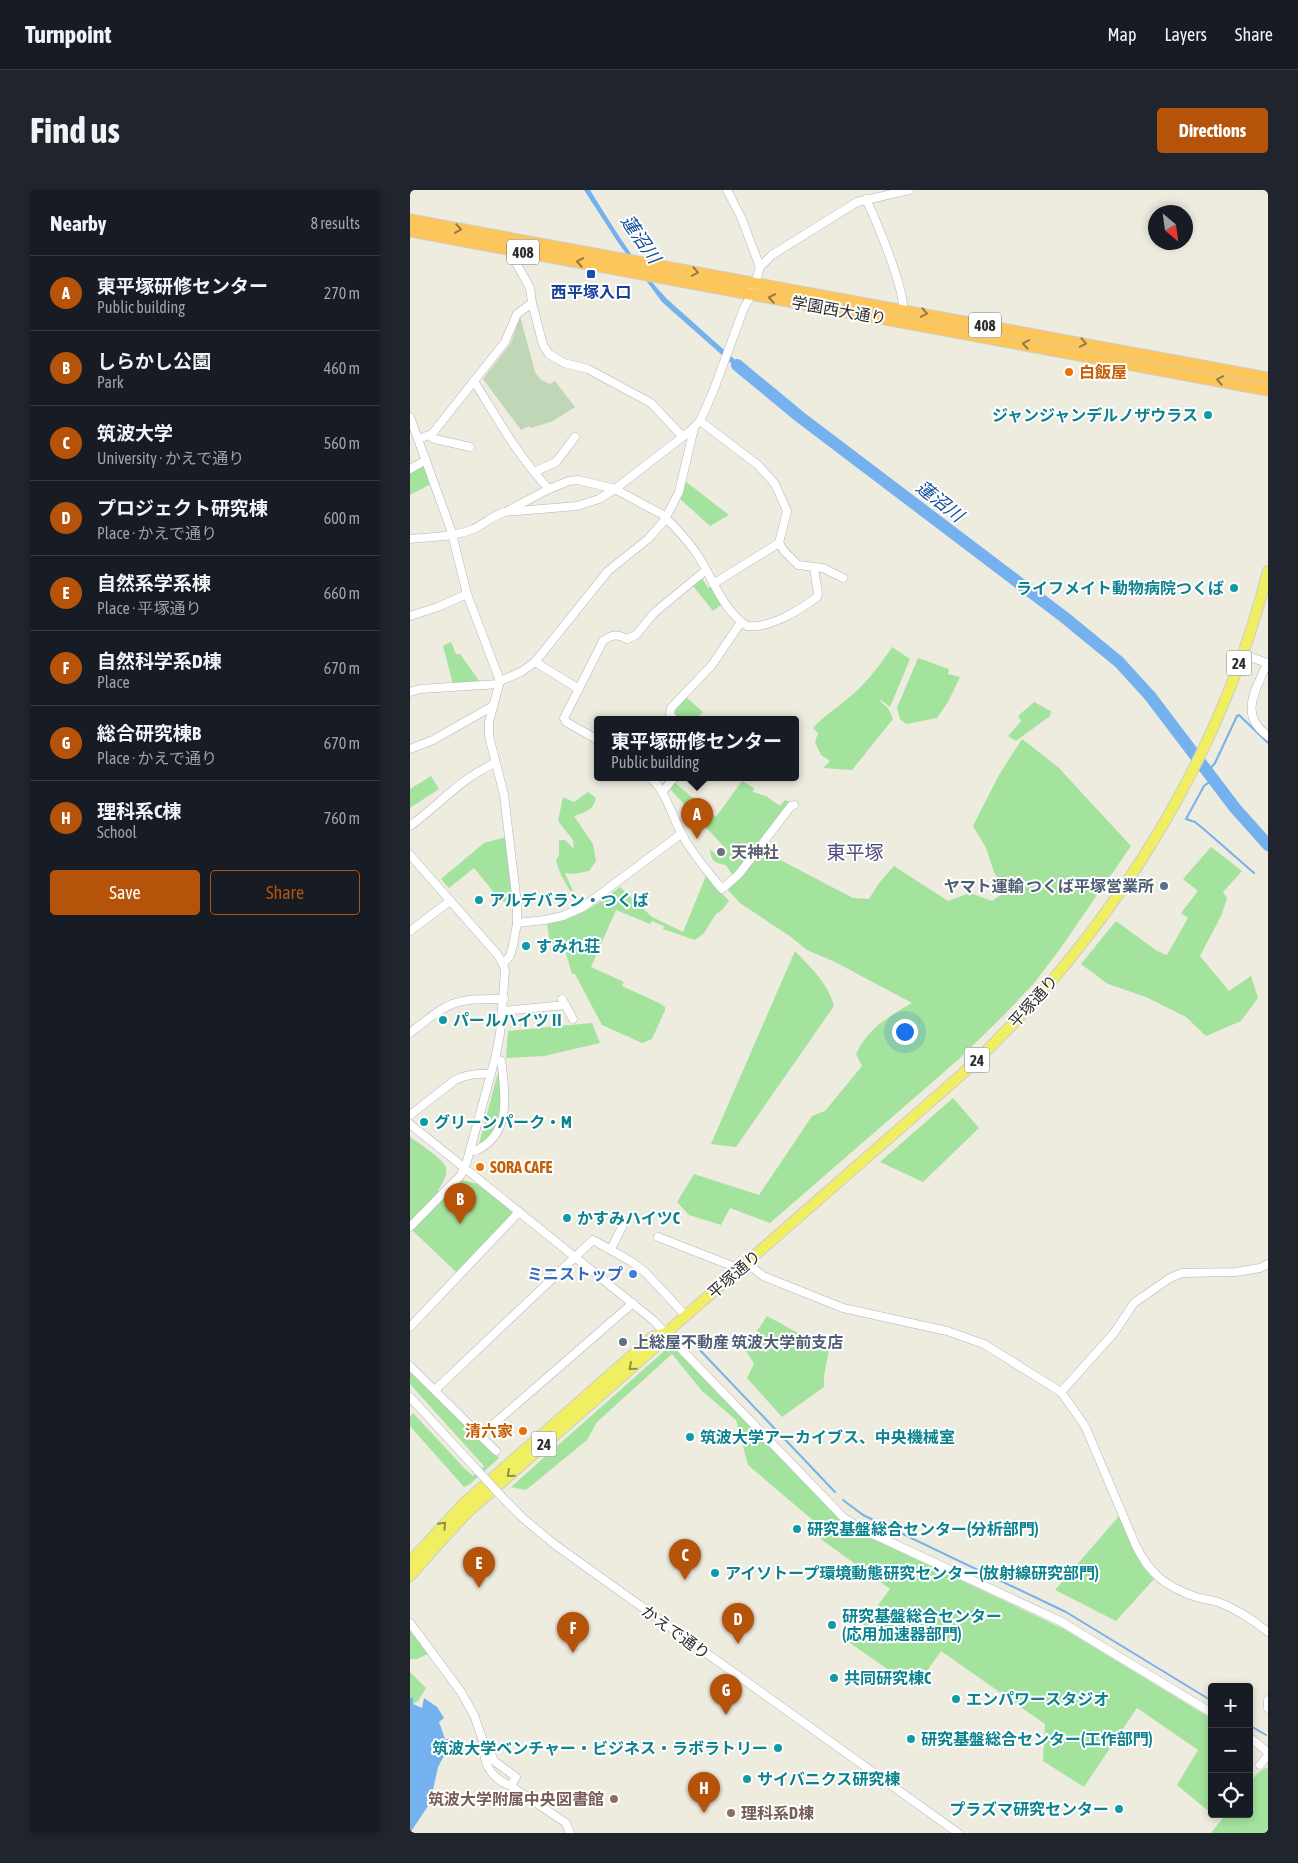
<!DOCTYPE html>
<html lang="en">
<head>
<meta charset="utf-8">
<style>
  body { margin:0; font-family:"Asap Condensed","Noto Sans JP",sans-serif; background:#20242c; color:#f1f3f6 }
  .controls { position:absolute; right:15px; bottom:15px; display:grid; overflow:hidden; border-radius:5px; box-shadow:0 2px 8px #0003 }
  .controls button { width:45px; height:45px; display:grid; place-items:center; padding:0; border:0; border-bottom:1px solid #363941; background:#171b24; color:#f1f3f6; font:25px sans-serif }
  .compass { position:absolute; left:738px; top:15px; width:45px; height:45px; border-radius:50%; background:#171b24; box-shadow:0 2px 8px #0003; rotate:151deg }
  .you { position:absolute; left:494px; top:841px; width:18px; height:18px; margin:-12px; border:4px solid #fff; border-radius:50%; background:#1a73e8; box-shadow:0 0 0 8px #1a73e833 }
  .badge { display:grid; place-items:center; width:32px; height:32px; border-radius:50%; background:#b45309; color:#fff; font-size:16px; font-weight:700 }
  .pin { position:absolute; translate:-50% -41px; filter:drop-shadow(0 1px 2px #0008) }
  .pin::after { content:''; position:absolute; top:26px; width:18px; height:15px; background:inherit; clip-path:polygon(0 0,100% 0,50% 100%) }
  .popup { position:absolute; left:184px; top:526px; width:205px; height:65px; box-sizing:border-box; display:grid; place-content:center; border-radius:5px; background:#171b24; filter:drop-shadow(0 1px 4px #0005); font-size:16px; white-space:nowrap; color:#9ea1a6 }
  .popup b { font-size:19px; color:#f1f3f6 }
  .popup::after { content:''; position:absolute; left:50%; top:100%; margin-left:-10px; border:10px solid transparent; border-top-color:#171b24 }
  .list { margin:0; padding:0; list-style:none }
  h2 { display:flex; justify-content:space-between; align-items:center; height:65px; margin:0; padding:0 20px; font-size:21px }
  h2 small { font-size:16px; font-weight:400; color:#9ea1a6 }
  .list li { display:grid; grid-template-columns:32px 1fr auto; gap:15px; align-items:center; box-sizing:border-box; height:75px; padding:0 20px; border-top:1px solid #363941 }
  .list b { display:block; font-size:19px; white-space:nowrap }
  .list p { margin:0; font-size:16px; white-space:nowrap; color:#9ea1a6 }
  .list em { font-size:16px; font-style:normal; color:#9ea1a6 }
  .actions { display:flex; gap:10px; padding:15px 20px }
  .actions a { flex:1; padding:11px 0; border:1px solid #b45309; border-radius:5px; text-align:center; font-size:18px; color:#b45309 }
  .actions .main { background:#b45309; color:#fff }
  .icon { flex:none; width:28px; height:28px; fill:none; stroke:currentColor; stroke-width:2; stroke-linecap:round; stroke-linejoin:round }
  .map { position:relative; flex:none; width:858px; height:1643px; overflow:hidden; border-radius:5px }
  header { display:flex; align-items:center; gap:30px; box-sizing:border-box; height:70px; padding:0 25px; background:#171b24; border-bottom:1px solid #363941 }
  header strong { font-size:24px }
  nav { display:flex; gap:28px; margin-inline-start:auto; font-size:18px }
  .intro { display:flex; align-items:center; justify-content:space-between; box-sizing:border-box; height:120px; padding:0 30px }
  h1 { margin:0; font-size:35px }
  .button { padding:12px 22px; border-radius:5px; background:#b45309; color:#fff; font-size:18px; font-weight:700 }
  main { display:flex; gap:30px; padding:0 30px }
  aside { flex:1; background:#171b24; border-radius:5px; box-shadow:0 2px 8px #0003 }
  .map>svg:first-child { display:block }
  .green { fill:#a4e39d }
  .cemetery { fill:#bfd7b7 }
  .water { fill:#74b1ee }
  .lines { fill:none; stroke-linecap:round; stroke-linejoin:round }
  .stream { stroke:#74b1ee; stroke-width:2 }
  .river { stroke:#74b1ee; stroke-width:12 }
  .minor-casing { stroke:#b3b3c0; stroke-width:9 }
  .major-casing { stroke:#cdcdcd; stroke-width:12 }
  .highway-casing { stroke:#cdcdcd; stroke-width:13 }
  .minor { stroke:#fff; stroke-width:8 }
  .major { stroke:#f0ef62; stroke-width:10 }
  .highway { stroke:#fdc65b; stroke-width:11 }
  .minor-bridge-casing { stroke:#b3b3c0; stroke-width:9; stroke-linecap:butt }
  .minor-bridge { stroke:#fff; stroke-width:8 }
  .oneway { stroke:#957a44 }
  .oneway2 { stroke:#8e8e48 }
  .transit-dot { fill:#1a4fb4; stroke:#fff; stroke-width:2 }
  .food-dot { fill:#e8710a; stroke:#fff; stroke-width:2 }
  .culture-dot { fill:#0f9aa8; stroke:#fff; stroke-width:2 }
  .worship-dot { fill:#6b7280; stroke:#fff; stroke-width:2 }
  .service-dot { fill:#5c6f8a; stroke:#fff; stroke-width:2 }
  .shop-dot { fill:#3f7fe0; stroke:#fff; stroke-width:2 }
  .education-dot { fill:#8d6e63; stroke:#fff; stroke-width:2 }
  .labels { text-anchor:middle; dominant-baseline:central; stroke-width:4; stroke-linejoin:round; paint-order:stroke }
  .shield { fill:#fff; stroke:#6c6c6c; stroke-width:1 }
  .shield-label { font-size:15px; font-weight:bold; fill:#2d2d2d }
  .transit-label { font-size:16px; font-weight:bold; fill:#164399; stroke:#fff }
  .street-label { font-size:16px; fill:#2d2d2d; stroke:#fff }
  .food-label { font-size:16px; font-weight:bold; fill:#c56008; stroke:#fff; text-anchor:start }
  .culture-label { font-size:16px; font-weight:bold; fill:#0d838f; stroke:#fff; text-anchor:start }
  .worship-label { font-size:16px; font-weight:bold; fill:#5b616d; stroke:#fff; text-anchor:start }
  .service-label { font-size:16px; font-weight:bold; fill:#4e5e75; stroke:#fff; text-anchor:end }
  .shop-label { font-size:16px; font-weight:bold; fill:#366cbe; stroke:#fff; text-anchor:end }
  .education-label { font-size:16px; font-weight:bold; fill:#785e54; stroke:#fff; text-anchor:end }
  .water-label { font-size:18px; font-style:italic; fill:#0f4c9e; stroke:#fff }
  .quarter-label { font-size:19px; fill:#4f4d7d; stroke:#fff }
</style>
</head>
<body>
<header>
<strong>Turnpoint</strong>
<nav><a>Map</a><a>Layers</a><a>Share</a></nav>
</header>
<div class="intro"><h1>Find us</h1><a class="button">Directions</a></div>
<main>
<aside>
<h2>Nearby<small>8 results</small></h2>
<ul class="list">
<li><span class="badge">A</span><div><b>東平塚研修センター</b><p>Public building</p></div><em>270 m</em></li>
<li><span class="badge">B</span><div><b>しらかし公園</b><p>Park</p></div><em>460 m</em></li>
<li><span class="badge">C</span><div><b>筑波大学</b><p>University · かえで通り</p></div><em>560 m</em></li>
<li><span class="badge">D</span><div><b>プロジェクト研究棟</b><p>Place · かえで通り</p></div><em>600 m</em></li>
<li><span class="badge">E</span><div><b>自然系学系棟</b><p>Place · 平塚通り</p></div><em>660 m</em></li>
<li><span class="badge">F</span><div><b>自然科学系D棟</b><p>Place</p></div><em>670 m</em></li>
<li><span class="badge">G</span><div><b>総合研究棟B</b><p>Place · かえで通り</p></div><em>670 m</em></li>
<li><span class="badge">H</span><div><b>理科系C棟</b><p>School</p></div><em>760 m</em></li>
</ul>
<div class="actions"><a class="main">Save</a><a>Share</a></div>
</aside>
<div class="map">
<svg width="858" height="1643" viewBox="0 0 858 1643">
  <rect width="100%" height="100%" fill="#eeebdf"/>
  <g class="green">
    <path d="M10,276L15,277L21,294L0,305V282Z"/>
    <path d="M275,291L319,325L300,336L269,308Z"/>
    <path d="M292,388L298,398L301,396L312,414L303,421L283,396Z"/>
    <path d="M41,452L46,464H50L70,492L43,494L33,456Z"/>
    <path d="M482,457L500,469L480,517L471,510L470,511L478,518L483,529L442,580L413,578L420,571L411,565L405,552L408,543L403,538C414,526 424,520 436,510C454,496 469,477 482,457Z"/>
    <path d="M508,468L539,479L538,484L550,487L538,512L527,528L496,534L490,529L487,518Z"/>
    <path d="M276,507L293,522L285,530H267L262,524L264,520Z"/>
    <path d="M624,512L641,521L640,526L606,551L598,546L611,531L608,526Z"/>
    <path d="M612,549L648,577L721,656L650,759L625,792L596,823L549,869L360,1033L320,1018L311,1035L279,1025L267,1012L284,984L349,1005L402,926L415,921L452,876L446,864C458,838 478,827 502,813L425,772L397,760L381,747L330,713L317,699L334,684L353,661L443,708L459,709L469,693L484,676L538,711L560,703L582,711L596,701L584,682L576,658L563,636L589,585Z"/>
    <path d="M21,586L29,599L0,618V599Z"/>
    <path d="M332,591L344,598L343,602L356,606L370,616L375,610L380,612L323,686L316,675C304,673 301,671 300,659L310,668L318,661L260,599L265,593L306,627Z"/>
    <path d="M178,602L186,608C183,621 175,622 164,626L183,654L186,671L179,681L163,684L155,683L163,701H160L151,685L146,671L149,665V650H155L164,659L163,650L148,631L153,607L164,612Z"/>
    <path d="M96,647L103,712L91,711L64,678L39,698L31,689L74,653Z"/>
    <path d="M801,657L832,681L813,702L817,708L812,724L790,766L819,801L841,786L848,808L831,831L796,846L776,827L736,807L698,794L671,774L706,731L747,761L757,765L778,728L771,723L788,701L773,689Z"/>
    <path d="M296,686L319,711L312,720L306,724L294,743L285,750L253,739L254,736L242,731L240,734L206,720L181,777L214,792L212,796L251,814L255,817V820L242,849L232,853L192,835L165,784H162L153,753L140,754L137,734C171,727 183,717 210,697L242,727L273,742Z"/>
    <path d="M385,761C401,778 418,793 424,816L326,957L301,954Z"/>
    <path d="M182,833L190,853L134,866L96,868L98,841Z"/>
    <path d="M90,875L94,914L85,940L68,958Z"/>
    <path d="M543,908L569,938L513,992L470,972Z"/>
    <path d="M0,947C8,953 34,969 36,978C38,986 32,994 28,1000L29,1003L0,1033Z"/>
    <path d="M52,990L68,994L102,1021L101,1025L46,1082L2,1040Z"/>
    <path d="M357,1126L419,1160L414,1186V1197L372,1227L337,1188L344,1174L335,1159Z"/>
    <path d="M261,1155L446,1341L654,1439L802,1529V1624L767,1595L788,1560L727,1518L674,1597L633,1571L635,1534L531,1461L505,1498L440,1453L480,1399L401,1342L405,1332L338,1275L326,1230L292,1201L262,1164L187,1232L177,1250L116,1300L101,1297Z"/>
    <path d="M0,1180L89,1268L60,1294L54,1297L0,1236V1227L3,1223L55,1279L63,1286L74,1276L0,1194Z"/>
    <path d="M709,1326L733,1377L744,1389L706,1431L645,1400Z"/>
    <path d="M0,1439L18,1464L7,1469H0Z"/>
    <path d="M0,1482L16,1498L8,1511L3,1514L2,1508L0,1509Z"/>
    <path d="M858,1577V1643H801L816,1624H839C839,1603 835,1587 858,1577Z"/>
  </g>
  <path class="cemetery" d="M110,126L125,182L131,190L140,194L145,191L165,217L143,231L121,238L119,236L111,240L73,189L101,153Z"/>
  <g class="water">
    <path d="M174,0H180C203,37 227,77 257,109L341,184L338,188L252,112L209,54Z"/>
    <path d="M3,1507V1514L12,1518L14,1508L27,1517L34,1528L29,1532L35,1549H40L41,1553L28,1577L20,1613L0,1643V1509Z"/>
  </g>
  <g class="lines">
    <g class="stream">
      <path d="M798,581L805,573L827,526L829,525L858,553"/>
      <path d="M803,589L794,596L776,629L785,632L796,641L844,683"/>
      <path d="M286,1156L425,1302"/>
      <path d="M433,1310L453,1325L656,1422L802,1511"/>
      <path d="M839,1535L856,1545"/>
    </g>
    <path class="river" d="M327,175L390,227L654,427L709,472L740,506L825,618L858,655"/>
    <defs>
      <g id="minor">
        <path d="M317,0L331,27L350,77"/>
        <path d="M456,9C466,30 495,99 493,120"/>
        <path d="M104,60V69L120,98L122,113L133,155L139,164L154,173L178,179L241,213L272,246"/>
        <path d="M64,191C87,228 109,268 139,299"/>
        <path d="M0,227L41,340L57,404L90,491L79,532V546L94,605L107,714V733L103,755L100,766L93,774"/>
        <path d="M290,231L348,275L365,294L377,321L369,353L303,394"/>
        <path d="M20,246L25,249L60,257"/>
        <path d="M8,249L22,244L95,152L107,124L122,113"/>
        <path d="M0,279L16,270"/>
        <path d="M124,282L146,272L165,247"/>
        <path d="M97,321L139,299L159,291L168,290L205,299L253,325C264,336 277,349 286,363C303,387 311,419 337,436C359,439 390,420 407,407L408,404L404,378"/>
        <path d="M0,349C20,347 45,347 63,339C75,334 83,325 95,322L167,316L189,309L205,299L279,242L290,231L303,202L334,118L342,104L350,77L362,65L447,12L499,0"/>
        <path d="M369,353L374,361L388,375L413,378L433,388"/>
        <path d="M0,426L28,417L57,404"/>
        <path d="M832,464L857,473C846,501 828,524 858,546"/>
        <path d="M125,472L169,499"/>
        <path d="M90,491L111,482L125,472L198,381L238,349L254,331L269,302L284,238"/>
        <path d="M0,502L10,499L89,494"/>
        <path d="M264,530L260,524L261,518L302,475L331,432"/>
        <path d="M188,550L156,532L154,528L193,451C202,444 208,444 217,449L226,445L244,423L296,380"/>
        <path d="M0,559L23,550L83,516"/>
        <path d="M241,588C257,603 262,627 273,646C283,665 298,682 312,699L329,684L381,616L384,615"/>
        <path d="M252,602L264,588"/>
        <path d="M0,636C29,615 51,588 85,573"/>
        <path d="M0,665L87,764L93,774L95,781L90,844L85,869L57,971L51,985L0,1037"/>
        <path d="M107,733L135,730L153,726L173,717L271,644"/>
        <path d="M0,741L40,711"/>
        <path d="M152,809L163,829"/>
        <path d="M92,821L155,815"/>
        <path d="M0,843C39,812 43,808 94,809"/>
        <path d="M0,925L45,890C57,884 68,883 81,884"/>
        <path d="M0,934L243,1130L433,1327L450,1338L650,1431L802,1523"/>
        <path d="M60,960L65,961C101,945 95,909 92,876L91,871L85,869"/>
        <path d="M248,1047L330,1079"/>
        <path d="M201,1059L212,1037"/>
        <path d="M337,1073L353,1086L433,1118L537,1141L574,1154L651,1202L675,1236L726,1356C740,1384 756,1397 786,1407C793,1409 801,1410 808,1412C827,1419 843,1430 858,1442"/>
        <path d="M0,1137L109,1022"/>
        <path d="M0,1176L86,1261"/>
        <path d="M25,1200L183,1050L222,1072L236,1083L276,1126"/>
        <path d="M651,1202L704,1143L724,1113L760,1088L772,1083L826,1082L850,1078L858,1074"/>
        <path d="M0,1207L69,1282"/>
        <path d="M71,1245L223,1113"/>
        <path d="M92,1307L114,1329L144,1354L548,1643"/>
        <path d="M0,1433L51,1502L64,1525L75,1557L79,1560L84,1571L106,1587L101,1596L156,1633L160,1643"/>
        <path d="M858,1510V1518"/>
        <path d="M839,1547L858,1562"/>
        <path d="M75,1557C72,1575 84,1590 101,1596"/>
        <path d="M850,1575L858,1565"/>
      </g>
      <g id="major">
        <path d="M0,1372L53,1314L244,1146L256,1143"/>
        <path d="M0,1386L39,1342L59,1321L251,1152L256,1143L551,885C697,750 809,574 858,381"/>
      </g>
      <g id="highway">
        <path d="M0,30L858,188"/>
        <path d="M0,41L858,200"/>
      </g>
    </defs>
    <use href="#minor" class="minor-casing"/>
    <use href="#major" class="major-casing"/>
    <use href="#highway" class="highway-casing"/>
    <use href="#minor" class="minor"/>
    <use href="#major" class="major"/>
    <use href="#highway" class="highway"/>
    <defs>
      <path id="minor-bridge" d="M69,1282L92,1307"/>
    </defs>
    <use href="#minor-bridge" class="minor-bridge-casing"/>
    <use href="#minor-bridge" class="minor-bridge"/>
  </g>
  <defs><path id="oneway-chevron" d="M-2-3.5L2.5 0L-2 3.5" fill="none" stroke-width="1.6" stroke-linecap="round" stroke-linejoin="round" transform="scale(1.25)"/></defs>
  <g class="oneway">
    <use href="#oneway-chevron" transform="translate(48 39) rotate(10)"/>
    <use href="#oneway-chevron" transform="translate(170 72) rotate(-170)"/>
    <use href="#oneway-chevron" transform="translate(285 82) rotate(11)"/>
    <use href="#oneway-chevron" transform="translate(362 108) rotate(-170)"/>
    <use href="#oneway-chevron" transform="translate(514 123) rotate(11)"/>
    <use href="#oneway-chevron" transform="translate(673 153) rotate(11)"/>
    <use href="#oneway-chevron" transform="translate(616 154) rotate(-170)"/>
    <use href="#oneway-chevron" transform="translate(810 190) rotate(-169)"/>
  </g>
  <g class="oneway2">
    <use href="#oneway-chevron" transform="translate(222 1177) rotate(139)"/>
    <use href="#oneway-chevron" transform="translate(100 1284) rotate(139)"/>
    <use href="#oneway-chevron" transform="translate(33 1335) rotate(-46)"/>
  </g>
  <rect class="transit-dot" x="176" y="79" width="10" height="10" rx="2.5"/>
  <g class="food-dot">
    <circle cx="659" cy="182" r="5"/>
    <circle cx="70" cy="977" r="5"/>
    <circle cx="113" cy="1241" r="5"/>
  </g>
  <g class="culture-dot">
    <circle cx="798" cy="225" r="5"/>
    <circle cx="824" cy="398" r="5"/>
    <circle cx="69" cy="710" r="5"/>
    <circle cx="116" cy="756" r="5"/>
    <circle cx="33" cy="830" r="5"/>
    <circle cx="14" cy="932" r="5"/>
    <circle cx="157" cy="1028" r="5"/>
    <circle cx="280" cy="1247" r="5"/>
    <circle cx="387" cy="1339" r="5"/>
    <circle cx="305" cy="1383" r="5"/>
    <circle cx="422" cy="1435" r="5"/>
    <circle cx="424" cy="1488" r="5"/>
    <circle cx="546" cy="1509" r="5"/>
    <circle cx="501" cy="1549" r="5"/>
    <circle cx="368" cy="1558" r="5"/>
    <circle cx="337" cy="1589" r="5"/>
    <circle cx="709" cy="1619" r="5"/>
  </g>
  <circle class="worship-dot" cx="311" cy="662" r="5"/>
  <g class="service-dot">
    <circle cx="754" cy="696" r="5"/>
    <circle cx="213" cy="1152" r="5"/>
  </g>
  <circle class="shop-dot" cx="223" cy="1084" r="5"/>
  <g class="education-dot">
    <circle cx="204" cy="1609" r="5"/>
    <circle cx="321" cy="1623" r="5"/>
  </g>
  <g class="labels">
    <g class="shield">
      <rect x="97" y="49.5" width="32" height="25" rx="4"/>
      <rect x="559" y="122.5" width="32" height="25" rx="4"/>
      <rect x="816.5" y="460.5" width="25" height="25" rx="4"/>
      <rect x="554.5" y="857.5" width="25" height="25" rx="4"/>
      <rect x="121.5" y="1241.5" width="25" height="25" rx="4"/>
    </g>
    <g class="shield-label">
      <text x="113" y="62">408</text>
      <text x="575" y="135">408</text>
      <text x="829" y="473">24</text>
      <text x="567" y="870">24</text>
      <text x="134" y="1254">24</text>
    </g>
    <g class="transit-label">
      <text x="181" y="102">西平塚入口</text>
    </g>
    <g class="street-label">
      <text transform="translate(429 120) rotate(10)">学園西大通り</text>
      <text transform="translate(623 811) rotate(-48)">平塚通り</text>
      <text transform="translate(324 1084) rotate(-41)">平塚通り</text>
      <text transform="translate(266 1442) rotate(36)">かえで通り</text>
    </g>
    <g class="food-label">
      <text x="669" y="182">白飯屋</text>
      <text x="80" y="977">SORA CAFE</text>
      <text x="103" y="1241" text-anchor="end">清六家</text>
    </g>
    <g class="culture-label">
      <text x="788" y="225" text-anchor="end">ジャンジャンデルノザウラス</text>
      <text x="814" y="398" text-anchor="end">ライフメイト動物病院つくば</text>
      <text x="79" y="710">アルデバラン・つくば</text>
      <text x="126" y="756">すみれ荘</text>
      <text x="43" y="830">パールハイツⅡ</text>
      <text x="24" y="932">グリーンパーク・M</text>
      <text x="167" y="1028">かすみハイツC</text>
      <text x="290" y="1247">筑波大学アーカイブス、中央機械室</text>
      <text x="397" y="1339">研究基盤総合センター(分析部門)</text>
      <text x="315" y="1383">アイソトープ環境動態研究センター(放射線研究部門)</text>
      <text x="432" y="1426">研究基盤総合センター<tspan x="432" dy="18">(応用加速器部門)</tspan></text>
      <text x="434" y="1488">共同研究棟C</text>
      <text x="556" y="1509">エンパワースタジオ</text>
      <text x="511" y="1549">研究基盤総合センター(工作部門)</text>
      <text x="358" y="1558" text-anchor="end">筑波大学ベンチャー・ビジネス・ラボラトリー</text>
      <text x="347" y="1589">サイバニクス研究棟</text>
      <text x="699" y="1619" text-anchor="end">プラズマ研究センター</text>
    </g>
    <g class="worship-label">
      <text x="321" y="662">天神社</text>
    </g>
    <g class="service-label">
      <text x="744" y="696">ヤマト運輸 つくば平塚営業所</text>
      <text x="223" y="1152" text-anchor="start">上総屋不動産 筑波大学前支店</text>
    </g>
    <g class="shop-label">
      <text x="213" y="1084">ミニストップ</text>
    </g>
    <g class="education-label">
      <text x="194" y="1609">筑波大学附属中央図書館</text>
      <text x="331" y="1623" text-anchor="start">理科系D棟</text>
    </g>
    <g class="water-label">
      <text transform="translate(231 49) rotate(55)">蓮沼川</text>
      <text transform="translate(530 311) rotate(38)">蓮沼川</text>
    </g>
    <g class="quarter-label">
      <text x="445" y="662">東平塚</text>
    </g>
  </g>
</svg>
<div class="controls">
<button>+</button>
<button>−</button>
<button><svg class="icon" aria-label="locate" viewBox="0 0 24 24"><circle cx="12" cy="12" r="6"/><path d="M12 2v4M12 18v4M2 12h4M18 12h4"/></svg></button>
</div>
<svg class="compass" viewBox="-18 -18 36 36"><path d="M0-13l5 13h-10z" fill="#e53935"/><path d="M0 13l5-13h-10z" fill="#9ea1a6"/></svg>
<div class="you"></div>
<div class="pin badge" style="left:287px;top:649px">A</div>
<div class="popup"><b>東平塚研修センター</b>Public building</div>
<div class="pin badge" style="left:50px;top:1034px">B</div>
<div class="pin badge" style="left:275px;top:1390px">C</div>
<div class="pin badge" style="left:328px;top:1454px">D</div>
<div class="pin badge" style="left:69px;top:1398px">E</div>
<div class="pin badge" style="left:163px;top:1463px">F</div>
<div class="pin badge" style="left:316px;top:1525px">G</div>
<div class="pin badge" style="left:294px;top:1623px">H</div>
</div>
</main>
</body>
</html>
